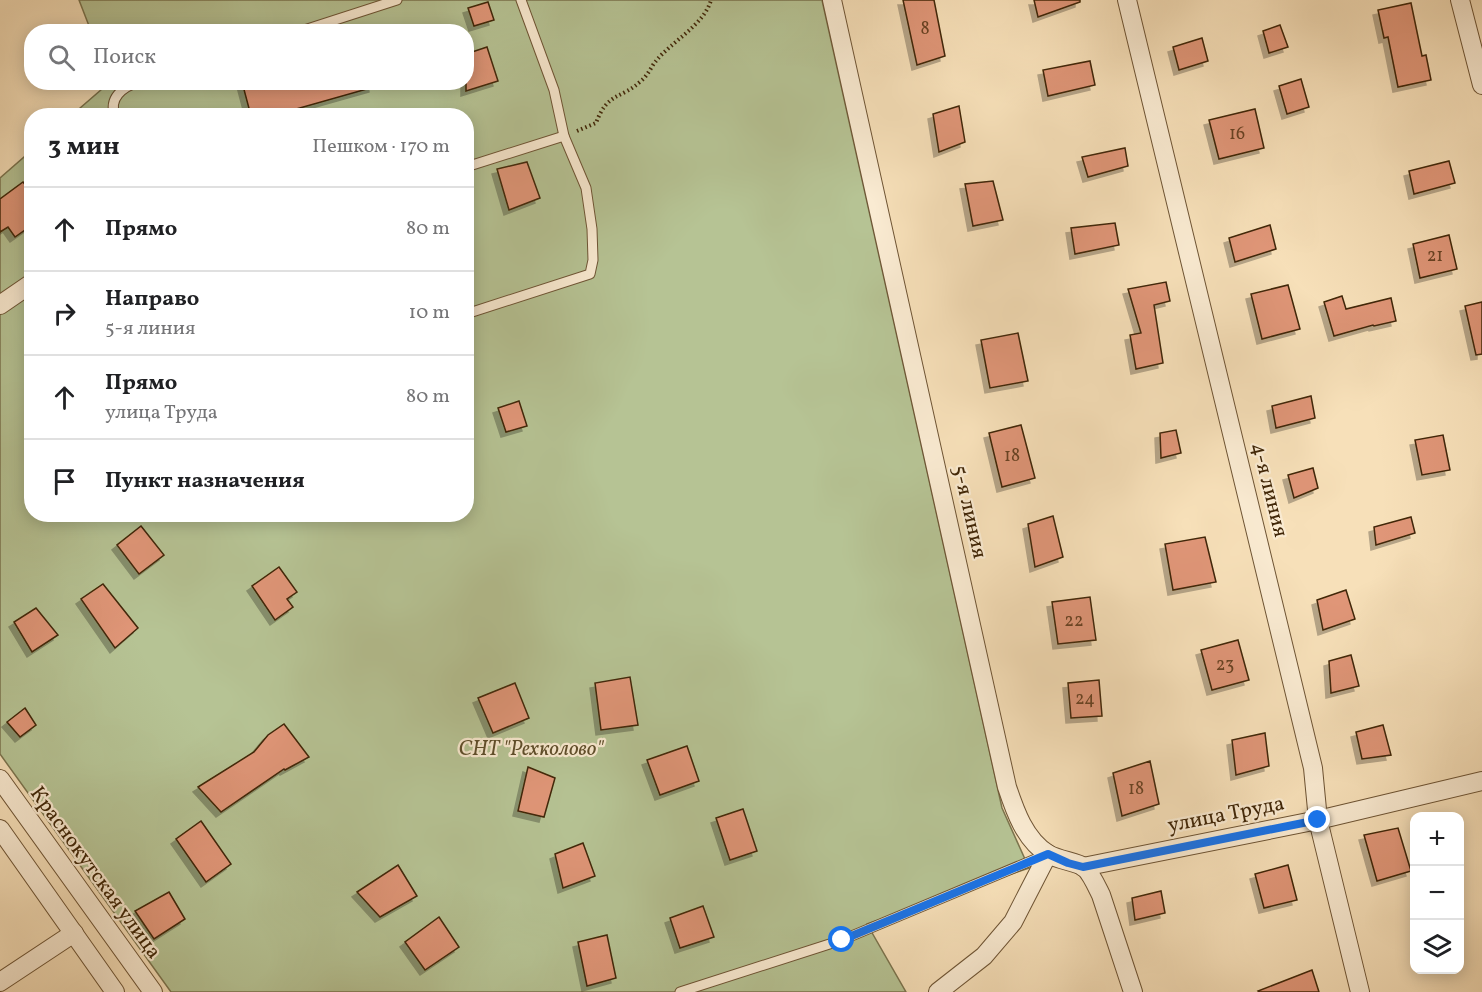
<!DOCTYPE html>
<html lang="ru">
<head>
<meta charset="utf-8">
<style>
  body { margin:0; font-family:Vollkorn,serif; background:#f2f2f2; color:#202124 }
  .controls { position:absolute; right:18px; bottom:18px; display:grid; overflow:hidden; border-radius:12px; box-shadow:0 3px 15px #0003 }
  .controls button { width:54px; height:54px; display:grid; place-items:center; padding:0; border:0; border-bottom:2px solid #e0e0e0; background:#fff; color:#202124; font:30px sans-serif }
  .stop { position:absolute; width:18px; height:18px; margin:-14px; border:4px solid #1a73e8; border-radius:50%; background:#fff }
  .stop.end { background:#1a73e8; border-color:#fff; box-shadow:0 2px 6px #0008 }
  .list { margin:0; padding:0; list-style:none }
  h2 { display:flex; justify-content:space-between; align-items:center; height:78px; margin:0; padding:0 24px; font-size:26px }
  h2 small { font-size:20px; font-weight:400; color:#757577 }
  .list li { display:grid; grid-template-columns:39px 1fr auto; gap:18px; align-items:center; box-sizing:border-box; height:84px; padding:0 24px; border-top:2px solid #e0e0e0 }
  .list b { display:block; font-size:22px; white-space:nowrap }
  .list p { margin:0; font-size:20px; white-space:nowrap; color:#757577 }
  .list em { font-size:20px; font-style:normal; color:#757577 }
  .icon { flex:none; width:33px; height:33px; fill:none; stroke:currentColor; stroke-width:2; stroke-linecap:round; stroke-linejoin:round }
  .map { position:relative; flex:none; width:1482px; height:992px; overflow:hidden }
  .search { position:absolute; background:#fff; box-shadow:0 3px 15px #0003; left:24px; top:24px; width:450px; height:66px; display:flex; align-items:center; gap:15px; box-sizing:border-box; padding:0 21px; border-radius:24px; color:#757577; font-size:22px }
  .panel { position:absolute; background:#fff; box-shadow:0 3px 15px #0003; left:24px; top:108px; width:450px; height:414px; border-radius:24px }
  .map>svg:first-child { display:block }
  .green { fill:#b6c394; stroke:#7b744e; stroke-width:1.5 }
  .building { fill:#e09678; stroke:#402607; stroke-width:1.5; filter:url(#shadow) }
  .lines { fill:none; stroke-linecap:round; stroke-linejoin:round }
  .lane-casing { stroke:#6e5434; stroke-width:11 }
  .street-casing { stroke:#6e5434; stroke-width:20 }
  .path { stroke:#402607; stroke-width:4; stroke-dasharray:1.5 3; stroke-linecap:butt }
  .lane { stroke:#faebd2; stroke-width:9 }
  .street { stroke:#faebd2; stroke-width:18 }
  .route { stroke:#1a73e8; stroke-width:8 }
  .labels { text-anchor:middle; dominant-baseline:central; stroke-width:4.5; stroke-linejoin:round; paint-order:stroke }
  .number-label { font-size:18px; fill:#684223 }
  .street-label { font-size:21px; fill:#402607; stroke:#faebd2 }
  .park-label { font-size:21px; font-style:italic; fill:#5e4d2a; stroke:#faebd2 }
</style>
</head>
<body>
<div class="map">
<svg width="1482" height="992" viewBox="0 0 1482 992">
  <defs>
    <filter id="shadow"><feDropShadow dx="-5" dy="5" stdDeviation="0" flood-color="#0004"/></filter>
  </defs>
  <rect width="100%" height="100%" fill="#f7e0b9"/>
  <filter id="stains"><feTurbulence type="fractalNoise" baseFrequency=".00333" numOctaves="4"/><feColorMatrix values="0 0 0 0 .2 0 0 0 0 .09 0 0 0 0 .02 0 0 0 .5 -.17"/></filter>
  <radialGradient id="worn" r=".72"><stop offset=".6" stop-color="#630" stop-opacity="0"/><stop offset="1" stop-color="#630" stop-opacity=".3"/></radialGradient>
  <path class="green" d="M79,0H822L1002,808L1029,868L867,924L906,992H171L0,754V178L31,151L32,514H466V116L72,115L109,83L466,82V32L91,31Z"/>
  <g class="building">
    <path d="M903,0H934L945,56L917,65Z"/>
    <path d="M1034,0H1080V2L1038,17Z"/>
    <path d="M488,2L494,20L474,26L468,8Z"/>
    <path d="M1411,3L1422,56L1426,55L1431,80L1398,87L1388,37L1384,38L1378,10Z"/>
    <path d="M1280,25L1288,47L1269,53L1263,31Z"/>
    <path d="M1202,38L1208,61L1179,70L1173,47Z"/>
    <path d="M487,47L498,81L466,91V54Z"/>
    <path d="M1090,61L1095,85L1048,96L1043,70Z"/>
    <path d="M1301,79L1309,107L1287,114L1279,86Z"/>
    <path d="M242,82H373L374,87L289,111L290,116H251Z"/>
    <path d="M959,106L965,142L939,152L933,114Z"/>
    <path d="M1255,109L1264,148L1219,159L1209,120Z"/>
    <path d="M1125,148L1128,166L1088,177L1082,157Z"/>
    <path d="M1449,161L1455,183L1414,194L1409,171Z"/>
    <path d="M527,162L540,198L509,210L497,169Z"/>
    <path d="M993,181L1003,220L973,226L965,184Z"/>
    <path d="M23,182L32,193V225L15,237L8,227L0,232V199Z"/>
    <path d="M1115,223L1119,245L1075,254L1071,228Z"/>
    <path d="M1270,225L1276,249L1235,262L1229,238Z"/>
    <path d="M1449,235L1457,269L1420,278L1413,244Z"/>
    <path d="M1166,282L1170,301L1154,305L1163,363L1136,369L1130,335L1141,333L1128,289Z"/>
    <path d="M1288,285L1300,329L1262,339L1251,294Z"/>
    <path d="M1342,296L1346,309L1391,298L1396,321L1374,326L1373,325L1334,336L1324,302Z"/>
    <path d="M1482,302V354L1476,355L1465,306Z"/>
    <path d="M1018,333L1028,381L990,388L981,340Z"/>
    <path d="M1311,396L1315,418L1276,428L1272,406Z"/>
    <path d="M519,401L527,426L506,432L498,408Z"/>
    <path d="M1021,425L1035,478L1002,487L989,433Z"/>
    <path d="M1176,430L1181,453L1161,458L1160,433Z"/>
    <path d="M1443,435L1450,470L1422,475L1415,440Z"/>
    <path d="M1313,468L1318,488L1294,498L1288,475Z"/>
    <path d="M1053,516L1063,557L1035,567L1028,524Z"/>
    <path d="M1411,517L1415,533L1376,545L1374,527Z"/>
    <path d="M141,526L164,555L139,574L117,545Z"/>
    <path d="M1205,537L1216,582L1173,590L1165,544Z"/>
    <path d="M279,567L297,592L287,599L293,607L275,620L252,586Z"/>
    <path d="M103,584L138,628L115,648L81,599Z"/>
    <path d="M1346,590L1355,619L1323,630L1317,600Z"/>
    <path d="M1090,597L1096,640L1058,644L1052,602Z"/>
    <path d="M36,608L58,635L32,652L14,622Z"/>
    <path d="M1238,640L1249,680L1212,690L1201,650Z"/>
    <path d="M1351,655L1359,686L1331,693L1329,661Z"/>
    <path d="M630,677L638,725L601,730L595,683Z"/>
    <path d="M1099,680L1102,716L1071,718L1068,683Z"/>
    <path d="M515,683L529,718L493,733L478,698Z"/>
    <path d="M25,708L36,725L20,737L7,722Z"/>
    <path d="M284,724L309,757L285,770L284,769L221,812L198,787L254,752L268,735Z"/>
    <path d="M1383,725L1391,755L1362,759L1356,732Z"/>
    <path d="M1265,733L1269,766L1236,775L1232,740Z"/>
    <path d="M687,746L699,781L660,795L647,760Z"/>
    <path d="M1150,761L1159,804L1122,816L1113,773Z"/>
    <path d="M528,767L555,778L544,817L518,811Z"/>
    <path d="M743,809L757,851L730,860L716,818Z"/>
    <path d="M201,821L231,864L206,882L176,839Z"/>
    <path d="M1398,828L1411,871L1377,881L1364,835Z"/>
    <path d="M583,843L595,876L563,888L555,854Z"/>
    <path d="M398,865L417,896L380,917L357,892Z"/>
    <path d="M1288,865L1297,900L1264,908L1255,874Z"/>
    <path d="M1161,891L1165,913L1135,920L1132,898Z"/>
    <path d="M169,892L185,919L154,939L135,911Z"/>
    <path d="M703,906L714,937L680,948L670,918Z"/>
    <path d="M439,917L459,947L425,970L405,942Z"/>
    <path d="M607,935L616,978L587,986L578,942Z"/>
    <path d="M1312,970L1319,992H1259L1258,991Z"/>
  </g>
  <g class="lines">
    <defs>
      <g id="lane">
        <path d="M298,32L397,0"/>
        <path d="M115,116C108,98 123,87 138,82"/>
        <path d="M466,167L564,136"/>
        <path d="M466,314L590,274L593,260L592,229L586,188L564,136L554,90L521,0"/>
        <path d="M680,992L842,940L1045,855"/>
      </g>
      <g id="street">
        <path d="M832,0L1007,787C1015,811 1025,840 1048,854C1058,860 1077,862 1084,867C1091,873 1097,887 1101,895L1133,992"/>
        <path d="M1127,0L1313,768L1318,820L1360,992"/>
        <path d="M1460,0L1482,85"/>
        <path d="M0,305L32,283"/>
        <path d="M0,779L153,992"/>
        <path d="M0,829L115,992"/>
        <path d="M1083,867L1318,820L1482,781"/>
        <path d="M0,982L74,933"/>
        <path d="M938,992L984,956L1013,922L1048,854"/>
      </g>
    </defs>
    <use href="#lane" class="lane-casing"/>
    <use href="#street" class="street-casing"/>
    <path class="path" d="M577,131L596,123C608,91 621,100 642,80C648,75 651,67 656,61C672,41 704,25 711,0"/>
    <use href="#lane" class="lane"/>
    <use href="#street" class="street"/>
  </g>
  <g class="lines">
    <path class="route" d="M842,940L1048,854L1068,863L1083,867L1318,820"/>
  </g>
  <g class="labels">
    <g class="number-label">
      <text x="925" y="29">8</text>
      <text x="1237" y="134">16</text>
      <text x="1435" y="256">21</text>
      <text x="1012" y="456">18</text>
      <text x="1074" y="621">22</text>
      <text x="1225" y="665">23</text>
      <text x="1085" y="699">24</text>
      <text x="1136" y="789">18</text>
    </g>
    <g class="street-label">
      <text transform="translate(1269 490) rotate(76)">4-я линия</text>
      <text transform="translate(969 512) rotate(77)">5-я линия</text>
      <text transform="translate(1226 815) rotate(-11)">улица Труда</text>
      <text transform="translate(95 873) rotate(54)">Краснокутская улица</text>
    </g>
    <g class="park-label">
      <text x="531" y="749">СНТ "Рехколово"</text>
    </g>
  </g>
  <rect width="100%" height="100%" filter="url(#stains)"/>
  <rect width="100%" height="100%" fill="url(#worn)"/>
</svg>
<div class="controls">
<button>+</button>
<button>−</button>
<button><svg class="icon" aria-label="layers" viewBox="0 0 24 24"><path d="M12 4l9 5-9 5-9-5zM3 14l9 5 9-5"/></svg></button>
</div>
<div class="stop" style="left:842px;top:940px"></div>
<div class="stop end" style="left:1318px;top:820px"></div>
<div class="search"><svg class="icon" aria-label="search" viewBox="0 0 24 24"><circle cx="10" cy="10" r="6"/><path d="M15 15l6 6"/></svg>Поиск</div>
<section class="panel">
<h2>3 мин<small>Пешком · 170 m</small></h2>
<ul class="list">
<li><svg class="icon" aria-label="ahead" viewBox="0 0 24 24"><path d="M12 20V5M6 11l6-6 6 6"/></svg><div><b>Прямо</b></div><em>80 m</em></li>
<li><svg class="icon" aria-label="right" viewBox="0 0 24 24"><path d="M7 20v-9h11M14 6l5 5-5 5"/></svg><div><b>Направо</b><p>5-я линия</p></div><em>10 m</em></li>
<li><svg class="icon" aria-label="ahead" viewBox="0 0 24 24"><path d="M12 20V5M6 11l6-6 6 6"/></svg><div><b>Прямо</b><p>улица Труда</p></div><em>80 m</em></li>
<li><svg class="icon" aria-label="arrive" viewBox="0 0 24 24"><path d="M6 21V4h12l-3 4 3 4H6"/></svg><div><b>Пункт назначения</b></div></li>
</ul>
</section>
</div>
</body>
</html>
